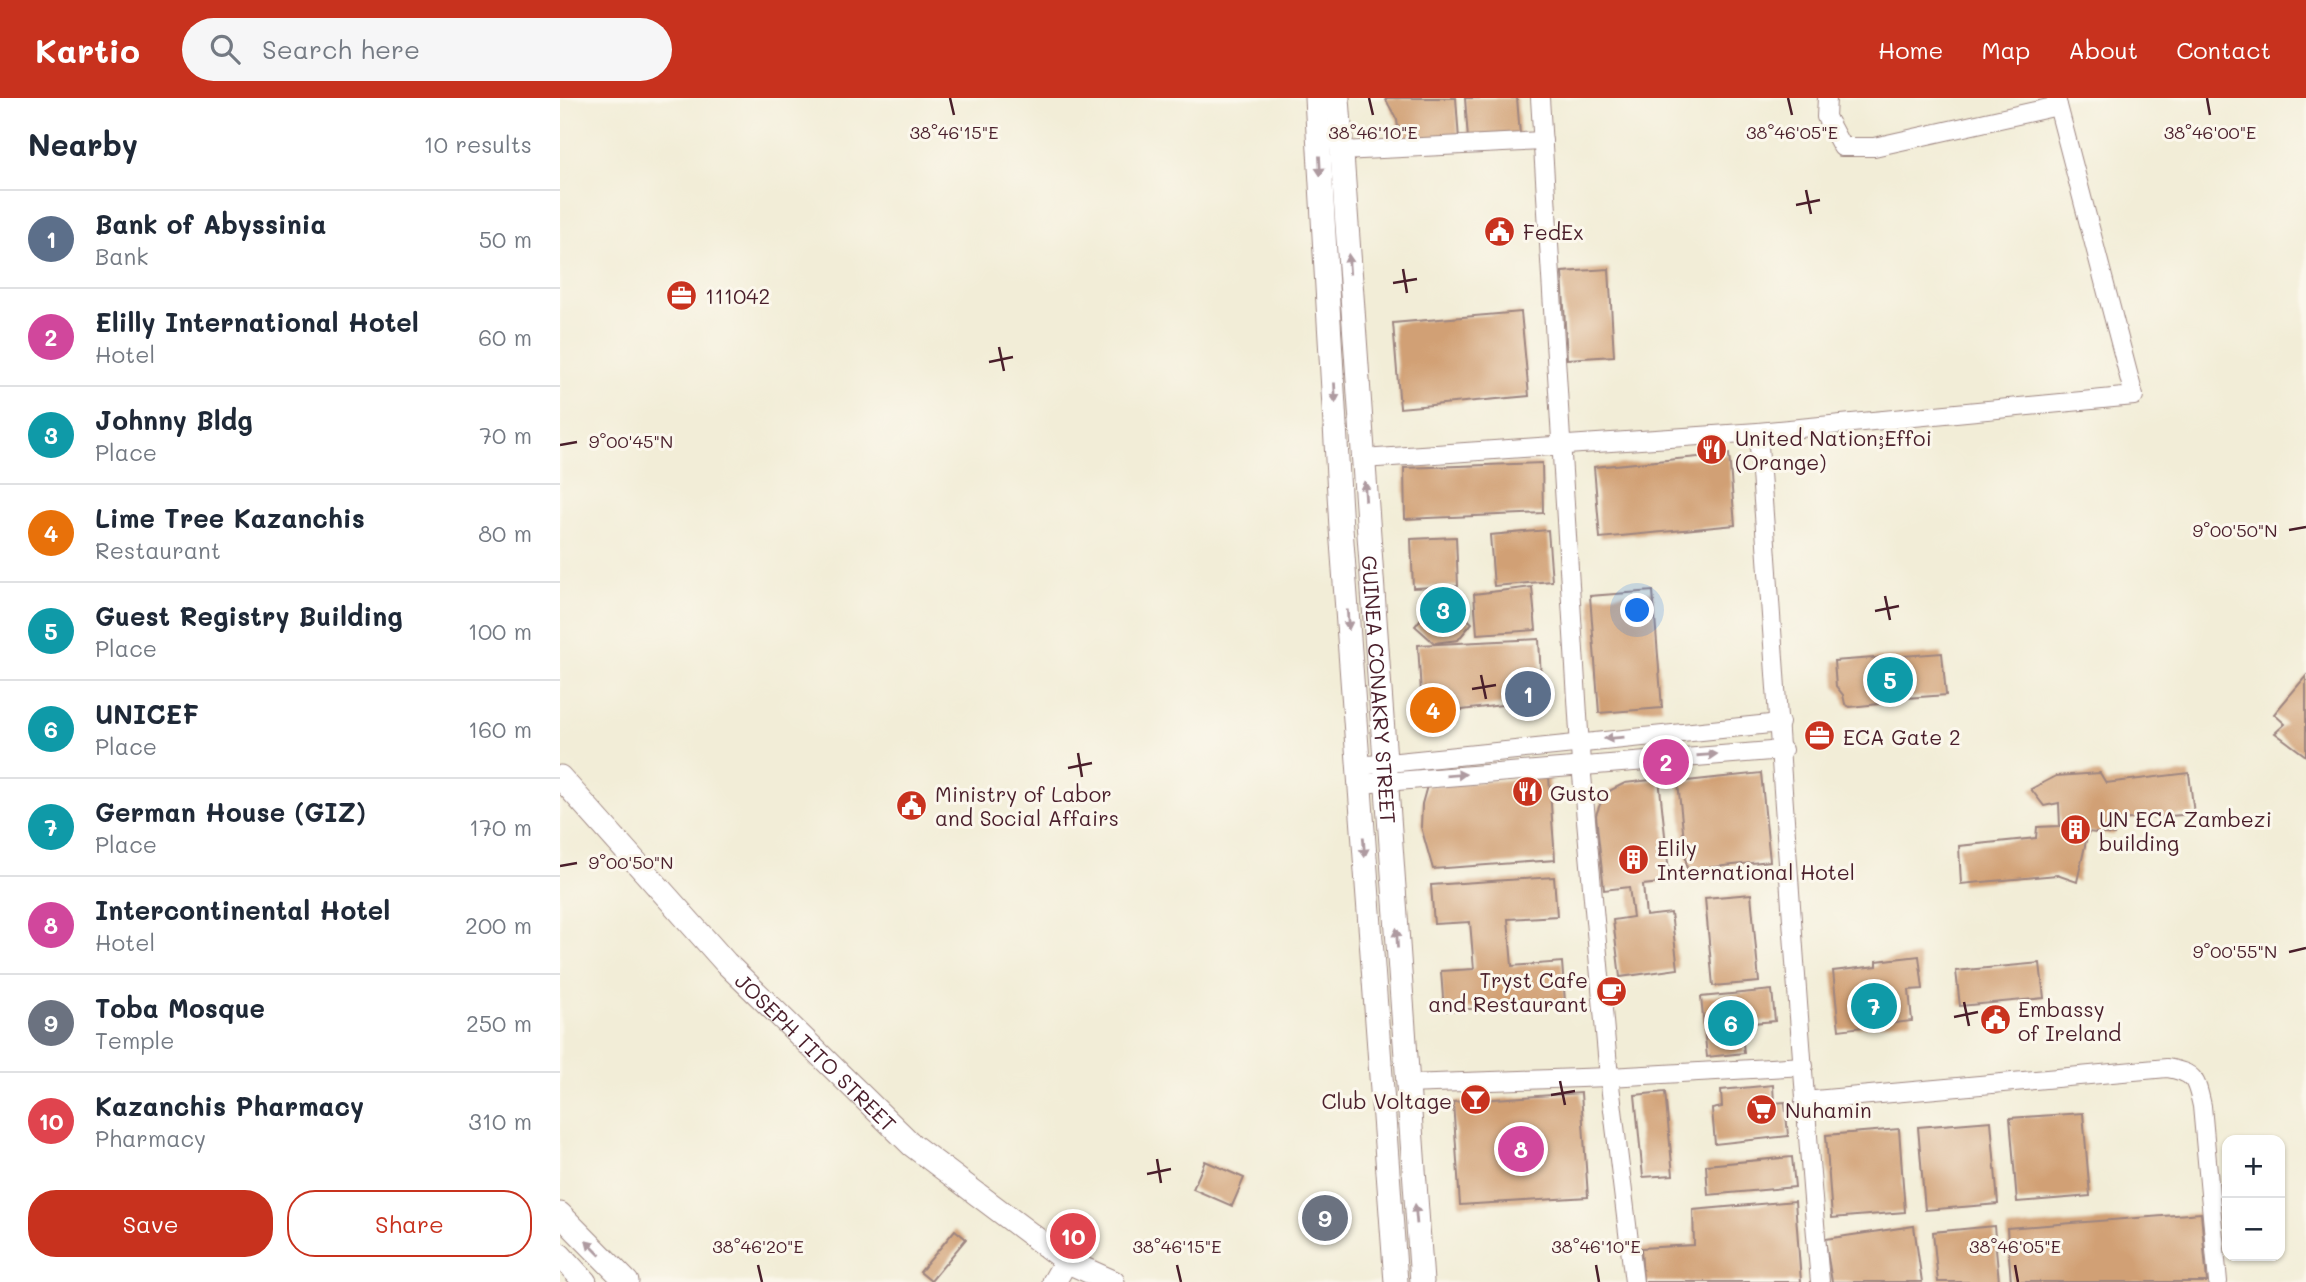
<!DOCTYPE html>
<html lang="en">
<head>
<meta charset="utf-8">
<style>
  body { margin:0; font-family:Mali,sans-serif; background:#f6f6f7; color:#1f2937 }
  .controls { position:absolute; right:21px; bottom:21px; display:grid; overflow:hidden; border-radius:14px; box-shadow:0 2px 5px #0004 }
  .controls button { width:63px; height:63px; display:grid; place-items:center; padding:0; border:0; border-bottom:2px solid #e0e1e3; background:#fff; color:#1f2937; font:35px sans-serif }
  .you { position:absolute; left:1078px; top:513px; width:24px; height:24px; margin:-18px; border:5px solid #fff; border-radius:50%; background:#1a73e8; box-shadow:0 0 0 10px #1a73e833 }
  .badge { display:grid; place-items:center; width:46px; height:46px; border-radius:50%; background:#c8321e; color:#fff; font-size:23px; font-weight:700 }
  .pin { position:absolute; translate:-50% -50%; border:4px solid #fff; box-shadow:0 2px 7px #0006 }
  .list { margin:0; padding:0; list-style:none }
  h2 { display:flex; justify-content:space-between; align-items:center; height:91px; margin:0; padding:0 28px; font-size:30px }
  h2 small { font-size:23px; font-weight:400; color:#747a83 }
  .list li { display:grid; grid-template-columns:46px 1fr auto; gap:21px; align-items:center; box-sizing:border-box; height:98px; padding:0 28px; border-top:2px solid #e0e1e3 }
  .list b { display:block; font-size:26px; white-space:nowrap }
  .list p { margin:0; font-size:23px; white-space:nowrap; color:#747a83 }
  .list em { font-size:23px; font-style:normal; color:#747a83 }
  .actions { display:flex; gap:14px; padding:21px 28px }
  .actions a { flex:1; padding:16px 0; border:2px solid #c8321e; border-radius:28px; text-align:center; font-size:24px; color:#c8321e }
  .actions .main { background:#c8321e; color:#fff }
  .icon { flex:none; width:38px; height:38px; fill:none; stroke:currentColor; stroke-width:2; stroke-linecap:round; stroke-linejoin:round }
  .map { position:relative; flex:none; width:1746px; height:1184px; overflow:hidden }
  header { display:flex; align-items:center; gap:42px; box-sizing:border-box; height:98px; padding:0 35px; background:#c8321e; color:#fff }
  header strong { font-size:33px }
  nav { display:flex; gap:38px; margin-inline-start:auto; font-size:24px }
  .search { width:490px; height:63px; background:#f6f6f7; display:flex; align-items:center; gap:18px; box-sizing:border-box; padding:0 24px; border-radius:38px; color:#747a83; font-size:26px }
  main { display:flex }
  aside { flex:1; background:#fff }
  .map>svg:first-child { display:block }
  .building { fill:#d1a074 }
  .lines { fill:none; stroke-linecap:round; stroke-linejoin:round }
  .minor-casing { stroke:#9e8681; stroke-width:20 }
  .major-casing { stroke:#9e8681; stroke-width:25 }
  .minor { stroke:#fff; stroke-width:18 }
  .major { stroke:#fff; stroke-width:23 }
  .oneway { fill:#ae9aa0 }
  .ticks { fill:none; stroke:#4a1f2b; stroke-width:2.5 }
  .labels { text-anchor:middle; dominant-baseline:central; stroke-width:6; stroke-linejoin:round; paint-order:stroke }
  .poi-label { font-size:21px; fill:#4a1f2b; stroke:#fbf7ec; text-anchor:start }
  .street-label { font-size:21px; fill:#4a1f2b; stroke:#fbf7ec }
  .ticks-label { font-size:18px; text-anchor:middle; fill:#4a1f2b; stroke:#fbf7ec; stroke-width:6; stroke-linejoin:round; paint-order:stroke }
</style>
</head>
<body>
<header>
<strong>Kartio</strong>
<div class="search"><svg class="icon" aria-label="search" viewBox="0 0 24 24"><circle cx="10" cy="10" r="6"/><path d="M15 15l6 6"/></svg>Search here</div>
<nav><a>Home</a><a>Map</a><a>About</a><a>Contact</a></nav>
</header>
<main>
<aside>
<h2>Nearby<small>10 results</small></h2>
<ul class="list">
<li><span class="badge" style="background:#5c6f8a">1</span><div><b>Bank of Abyssinia</b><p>Bank</p></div><em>50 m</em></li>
<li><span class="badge" style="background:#d1479c">2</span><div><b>Elilly International Hotel</b><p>Hotel</p></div><em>60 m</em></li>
<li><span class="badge" style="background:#0f9aa8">3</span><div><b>Johnny Bldg</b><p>Place</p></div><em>70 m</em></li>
<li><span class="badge" style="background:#e8710a">4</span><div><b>Lime Tree Kazanchis</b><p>Restaurant</p></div><em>80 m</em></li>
<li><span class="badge" style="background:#0f9aa8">5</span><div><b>Guest Registry Building</b><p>Place</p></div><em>100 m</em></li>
<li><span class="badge" style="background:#0f9aa8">6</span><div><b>UNICEF</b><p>Place</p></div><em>160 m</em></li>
<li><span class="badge" style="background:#0f9aa8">7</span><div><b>German House (GIZ)</b><p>Place</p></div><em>170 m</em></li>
<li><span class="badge" style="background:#d1479c">8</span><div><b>Intercontinental Hotel</b><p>Hotel</p></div><em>200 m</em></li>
<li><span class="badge" style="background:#6b7280">9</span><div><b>Toba Mosque</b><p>Temple</p></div><em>250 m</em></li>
<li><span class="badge" style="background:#e0444e">10</span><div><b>Kazanchis Pharmacy</b><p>Pharmacy</p></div><em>310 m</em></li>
</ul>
<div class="actions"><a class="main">Save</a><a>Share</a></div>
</aside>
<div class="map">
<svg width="1746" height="1184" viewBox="0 0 1746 1184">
  <rect width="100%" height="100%" fill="#fbf7ec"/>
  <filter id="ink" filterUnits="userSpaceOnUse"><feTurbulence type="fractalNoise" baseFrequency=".0143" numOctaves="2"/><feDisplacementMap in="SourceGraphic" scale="14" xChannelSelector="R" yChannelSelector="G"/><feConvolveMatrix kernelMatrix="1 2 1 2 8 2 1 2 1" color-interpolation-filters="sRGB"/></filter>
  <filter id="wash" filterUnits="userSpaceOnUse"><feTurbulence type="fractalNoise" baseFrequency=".00686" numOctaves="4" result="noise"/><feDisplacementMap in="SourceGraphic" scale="28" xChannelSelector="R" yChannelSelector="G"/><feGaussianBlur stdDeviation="1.57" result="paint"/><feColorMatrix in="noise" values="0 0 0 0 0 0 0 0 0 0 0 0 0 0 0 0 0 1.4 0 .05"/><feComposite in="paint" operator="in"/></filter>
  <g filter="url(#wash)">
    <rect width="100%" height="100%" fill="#f2edd7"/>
    <g id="blocks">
      <g class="building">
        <path d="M825,0H896L899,42L840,44L837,22Z"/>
        <path d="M905,0H957L960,37L908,41Z"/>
        <path d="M1049,171L1054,258L1007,261L1002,174Z"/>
        <path d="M961,214L969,298L840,310L833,225Z"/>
        <path d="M1169,356L1175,427L1040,440L1034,369Z"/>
        <path d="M982,365L983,415L845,421L844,370Z"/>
        <path d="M988,432L992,483L934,488L930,437Z"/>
        <path d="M896,439L898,488L853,490L851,441Z"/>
        <path d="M972,489L976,532L917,536L914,496Z"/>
        <path d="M1093,493L1102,610L1039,615L1030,498Z"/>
        <path d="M881,498L912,525L898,542L874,545L855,528Z"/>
        <path d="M979,541L982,602L886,614L876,612L861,595L858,547Z"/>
        <path d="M1382,555L1386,597L1333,601L1328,605L1290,609L1285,606L1283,597L1276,588L1274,563Z"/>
        <path d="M1746,578V658L1715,635L1725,626L1714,616Z"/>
        <path d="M1201,675L1210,763L1127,772L1118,684Z"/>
        <path d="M1540,675L1546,685L1629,675L1634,716L1559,722L1554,737L1528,734L1517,784L1497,777L1401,786L1399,748L1476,740L1477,729L1500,728L1499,705L1484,708L1471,691L1496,678Z"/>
        <path d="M989,679L995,762L873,771L861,729L862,706L867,688Z"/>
        <path d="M1099,681L1110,784L1083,787L1086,818L1111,815L1118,871L1060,879L1053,822L1073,819L1069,789L1044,792L1036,717L1041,704L1051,692L1065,685Z"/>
        <path d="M994,779L997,818L948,821L952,868L1002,864L1005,904L884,913L881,873L914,871L910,824L874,826L871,787Z"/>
        <path d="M1191,796L1199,884L1153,888L1145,800Z"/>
        <path d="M1359,858L1363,891L1349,892L1352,923L1279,932L1273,873L1317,868V863Z"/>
        <path d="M1480,865L1484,900L1400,908L1396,873Z"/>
        <path d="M1212,892L1215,923L1181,926L1184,955L1147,959L1141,899Z"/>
        <path d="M1213,987L1214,1005L1225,1004L1228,1038L1155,1046L1152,1011L1162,1009L1161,992Z"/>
        <path d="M1105,994L1113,1077L1083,1079L1075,997Z"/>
        <path d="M1021,995L1028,1099L900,1107L893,1004Z"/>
        <path d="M1523,1015L1530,1098L1457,1104L1450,1020Z"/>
        <path d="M1431,1023L1438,1106L1365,1112L1358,1029Z"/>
        <path d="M1339,1031L1345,1114L1272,1120L1266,1037Z"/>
        <path d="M1232,1059L1235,1089L1148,1097L1146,1067Z"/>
        <path d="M645,1063L684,1080L672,1108L633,1091Z"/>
        <path d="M1235,1103L1241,1184H1083L1081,1150L1134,1147L1133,1112Z"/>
        <path d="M1641,1115L1647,1184H1451L1447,1130Z"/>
        <path d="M1354,1128L1362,1184H1272L1265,1141Z"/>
        <path d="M1434,1128L1439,1184H1378L1373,1134Z"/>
        <path d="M395,1132L406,1141L371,1183L360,1174Z"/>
      </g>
    </g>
  </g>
  <g filter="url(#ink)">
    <use href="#blocks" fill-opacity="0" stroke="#9e8681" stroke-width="2"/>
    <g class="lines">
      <defs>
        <g id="minor">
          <path d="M980,0L1021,666L1049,979L1074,1184"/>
          <path d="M1267,0L1266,19L1282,49H1314L1498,8"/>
          <path d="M781,53L983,43"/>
          <path d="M1198,334C1219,617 1235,901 1260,1184"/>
          <path d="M803,361L1198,334L1574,298L1496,0"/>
          <path d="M799,668L1220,625"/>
          <path d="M800,686L1223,652"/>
          <path d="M846,986L1049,979L1244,968"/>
          <path d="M1244,1003L1607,970C1635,975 1636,981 1642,1008L1658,1184"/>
        </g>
        <g id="major">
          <path d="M756,0L781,430L836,1184"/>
          <path id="s1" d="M778,0L862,1184"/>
          <path id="s2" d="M0,679L166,865L352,1047L506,1163L553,1184"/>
          <path d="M0,1116L67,1184"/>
          <path d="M0,1157L25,1184"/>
          <path d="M494,1184L506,1163"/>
        </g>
      </defs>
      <use href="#minor" class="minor-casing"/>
      <use href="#major" class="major-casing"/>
      <use href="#minor" class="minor"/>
      <use href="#major" class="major"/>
    </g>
    <defs><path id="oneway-solid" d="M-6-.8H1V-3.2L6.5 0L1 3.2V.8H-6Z" transform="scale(1.75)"/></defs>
    <g class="oneway">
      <use href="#oneway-solid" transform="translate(760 68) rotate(87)"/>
      <use href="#oneway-solid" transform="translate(789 166) rotate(-94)"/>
      <use href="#oneway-solid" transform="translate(775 295) rotate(87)"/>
      <use href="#oneway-solid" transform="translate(805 393) rotate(-94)"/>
      <use href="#oneway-solid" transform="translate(788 522) rotate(86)"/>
      <use href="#oneway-solid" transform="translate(1054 640) rotate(175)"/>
      <use href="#oneway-solid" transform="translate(1147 657) rotate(-4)"/>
      <use href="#oneway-solid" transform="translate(896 677) rotate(-5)"/>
      <use href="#oneway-solid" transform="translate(804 749) rotate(86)"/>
      <use href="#oneway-solid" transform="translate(837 840) rotate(-93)"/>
      <use href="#oneway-solid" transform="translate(856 1116) rotate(-95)"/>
      <use href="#oneway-solid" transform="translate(33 1150) rotate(-135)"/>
    </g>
  </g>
  <path class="ticks" d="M390,0L394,17M809,0L813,17M1228,0L1232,17M1647,0L1650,17M1246,92L1251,116M1236,107L1260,102M843,171L847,195M833,185L857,181M439,249L444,273M429,264L453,259M0,347L17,344M1729,432L1746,429M1325,498L1330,522M1315,513L1339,508M921,577L926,601M912,591L936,587M518,655L522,679M508,670L532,665M0,768L17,765M1729,854L1746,850M1404,904L1409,928M1394,919L1418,914M1000,983L1005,1007M991,997L1015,993M597,1061L601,1085M587,1076L611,1071M198,1167L202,1184M617,1167L621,1184M1036,1167L1039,1184M1455,1167L1458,1184"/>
  <defs>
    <symbol id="civic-disc" viewBox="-11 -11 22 22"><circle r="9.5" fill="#c8321e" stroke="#fbf7ec"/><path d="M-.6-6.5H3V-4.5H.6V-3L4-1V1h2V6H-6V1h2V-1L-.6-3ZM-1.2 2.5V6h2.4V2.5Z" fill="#fff"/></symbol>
    <symbol id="office-disc" viewBox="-11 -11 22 22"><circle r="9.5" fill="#c8321e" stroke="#fbf7ec"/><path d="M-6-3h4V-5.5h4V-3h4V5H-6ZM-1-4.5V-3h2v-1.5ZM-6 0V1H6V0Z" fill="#fff"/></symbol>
    <symbol id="restaurant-disc" viewBox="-11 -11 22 22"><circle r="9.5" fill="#c8321e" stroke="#fbf7ec"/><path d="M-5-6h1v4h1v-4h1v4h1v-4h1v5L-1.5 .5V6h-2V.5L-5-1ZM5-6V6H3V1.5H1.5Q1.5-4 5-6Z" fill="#fff"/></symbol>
    <symbol id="building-disc" viewBox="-11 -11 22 22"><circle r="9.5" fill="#c8321e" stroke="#fbf7ec"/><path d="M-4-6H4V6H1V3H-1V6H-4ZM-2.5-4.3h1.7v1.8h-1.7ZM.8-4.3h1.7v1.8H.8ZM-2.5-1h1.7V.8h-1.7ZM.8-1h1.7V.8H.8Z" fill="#fff"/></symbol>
    <symbol id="cafe-disc" viewBox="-11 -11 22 22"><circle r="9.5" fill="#c8321e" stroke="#fbf7ec"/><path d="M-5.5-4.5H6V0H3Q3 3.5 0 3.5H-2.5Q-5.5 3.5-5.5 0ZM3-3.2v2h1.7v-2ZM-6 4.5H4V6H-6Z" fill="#fff"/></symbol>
    <symbol id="bar-disc" viewBox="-11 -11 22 22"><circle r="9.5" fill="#c8321e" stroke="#fbf7ec"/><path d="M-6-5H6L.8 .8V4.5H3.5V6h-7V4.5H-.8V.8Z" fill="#fff"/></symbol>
    <symbol id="supermarket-disc" viewBox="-11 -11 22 22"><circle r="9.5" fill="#c8321e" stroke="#fbf7ec"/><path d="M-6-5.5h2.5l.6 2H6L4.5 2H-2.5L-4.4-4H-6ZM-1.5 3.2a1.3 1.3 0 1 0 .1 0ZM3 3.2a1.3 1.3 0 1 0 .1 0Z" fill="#fff"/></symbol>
  </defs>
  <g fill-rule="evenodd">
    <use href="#civic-disc" x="922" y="116" width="35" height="35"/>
    <use href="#office-disc" x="104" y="180" width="35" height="35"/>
    <use href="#restaurant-disc" x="1134" y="334" width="35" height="35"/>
    <use href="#office-disc" x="1242" y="620" width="35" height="35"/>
    <use href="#restaurant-disc" x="950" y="676" width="35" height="35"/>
    <use href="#civic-disc" x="334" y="690" width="35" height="35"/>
    <use href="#building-disc" x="1498" y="714" width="35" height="35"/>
    <use href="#building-disc" x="1056" y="744" width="35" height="35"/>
    <use href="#cafe-disc" x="1034" y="876" width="35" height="35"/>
    <use href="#civic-disc" x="1418" y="904" width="35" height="35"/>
    <use href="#bar-disc" x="898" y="984" width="35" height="35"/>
    <use href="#supermarket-disc" x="1184" y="994" width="35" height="35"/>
  </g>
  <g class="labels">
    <g class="poi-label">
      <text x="963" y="133">FedEx</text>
      <text x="145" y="197">111042</text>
      <text x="1175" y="339">United Nation;Effoi<tspan x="1175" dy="24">(Orange)</tspan></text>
      <text x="1283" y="638">ECA Gate 2</text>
      <text x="990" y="694">Gusto</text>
      <text x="375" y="695">Ministry of Labor<tspan x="375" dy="24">and Social Affairs</tspan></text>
      <text x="1539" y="720">UN ECA Zambezi<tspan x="1539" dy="24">building</tspan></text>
      <text x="1097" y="749">Elily<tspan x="1097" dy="24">International Hotel</tspan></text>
      <text x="1028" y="881" text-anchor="end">Tryst Cafe<tspan x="1028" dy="24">and Restaurant</tspan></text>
      <text x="1458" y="910">Embassy<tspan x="1458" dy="24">of Ireland</tspan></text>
      <text x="892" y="1002" text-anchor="end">Club Voltage</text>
      <text x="1225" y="1011">Nuhamin</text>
    </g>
    <g class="street-label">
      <text stroke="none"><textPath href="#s1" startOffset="593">GUINEA CONAKRY STREET</textPath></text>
      <text stroke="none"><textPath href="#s2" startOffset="376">JOSEPH TITO STREET</textPath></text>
    </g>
  </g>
  <g class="ticks-label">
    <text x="394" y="41">38°46'15"E</text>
    <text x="813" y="41">38°46'10"E</text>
    <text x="1232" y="41">38°46'05"E</text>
    <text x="1650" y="41">38°46'00"E</text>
    <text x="71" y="350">9°00'45"N</text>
    <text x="1675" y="439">9°00'50"N</text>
    <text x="71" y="771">9°00'50"N</text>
    <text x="1675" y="860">9°00'55"N</text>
    <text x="198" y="1155">38°46'20"E</text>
    <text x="617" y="1155">38°46'15"E</text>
    <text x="1036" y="1155">38°46'10"E</text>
    <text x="1455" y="1155">38°46'05"E</text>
  </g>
</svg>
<div class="controls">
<button>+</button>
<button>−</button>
</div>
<div class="you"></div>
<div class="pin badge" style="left:968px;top:596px;background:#5c6f8a">1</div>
<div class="pin badge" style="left:1106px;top:664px;background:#d1479c">2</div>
<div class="pin badge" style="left:883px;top:512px;background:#0f9aa8">3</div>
<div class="pin badge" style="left:873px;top:612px;background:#e8710a">4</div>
<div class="pin badge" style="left:1330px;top:582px;background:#0f9aa8">5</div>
<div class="pin badge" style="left:1171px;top:925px;background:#0f9aa8">6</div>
<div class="pin badge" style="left:1314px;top:908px;background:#0f9aa8">7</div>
<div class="pin badge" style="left:961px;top:1051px;background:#d1479c">8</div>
<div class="pin badge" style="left:765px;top:1120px;background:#6b7280">9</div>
<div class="pin badge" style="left:513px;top:1138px;background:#e0444e">10</div>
</div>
</main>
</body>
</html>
